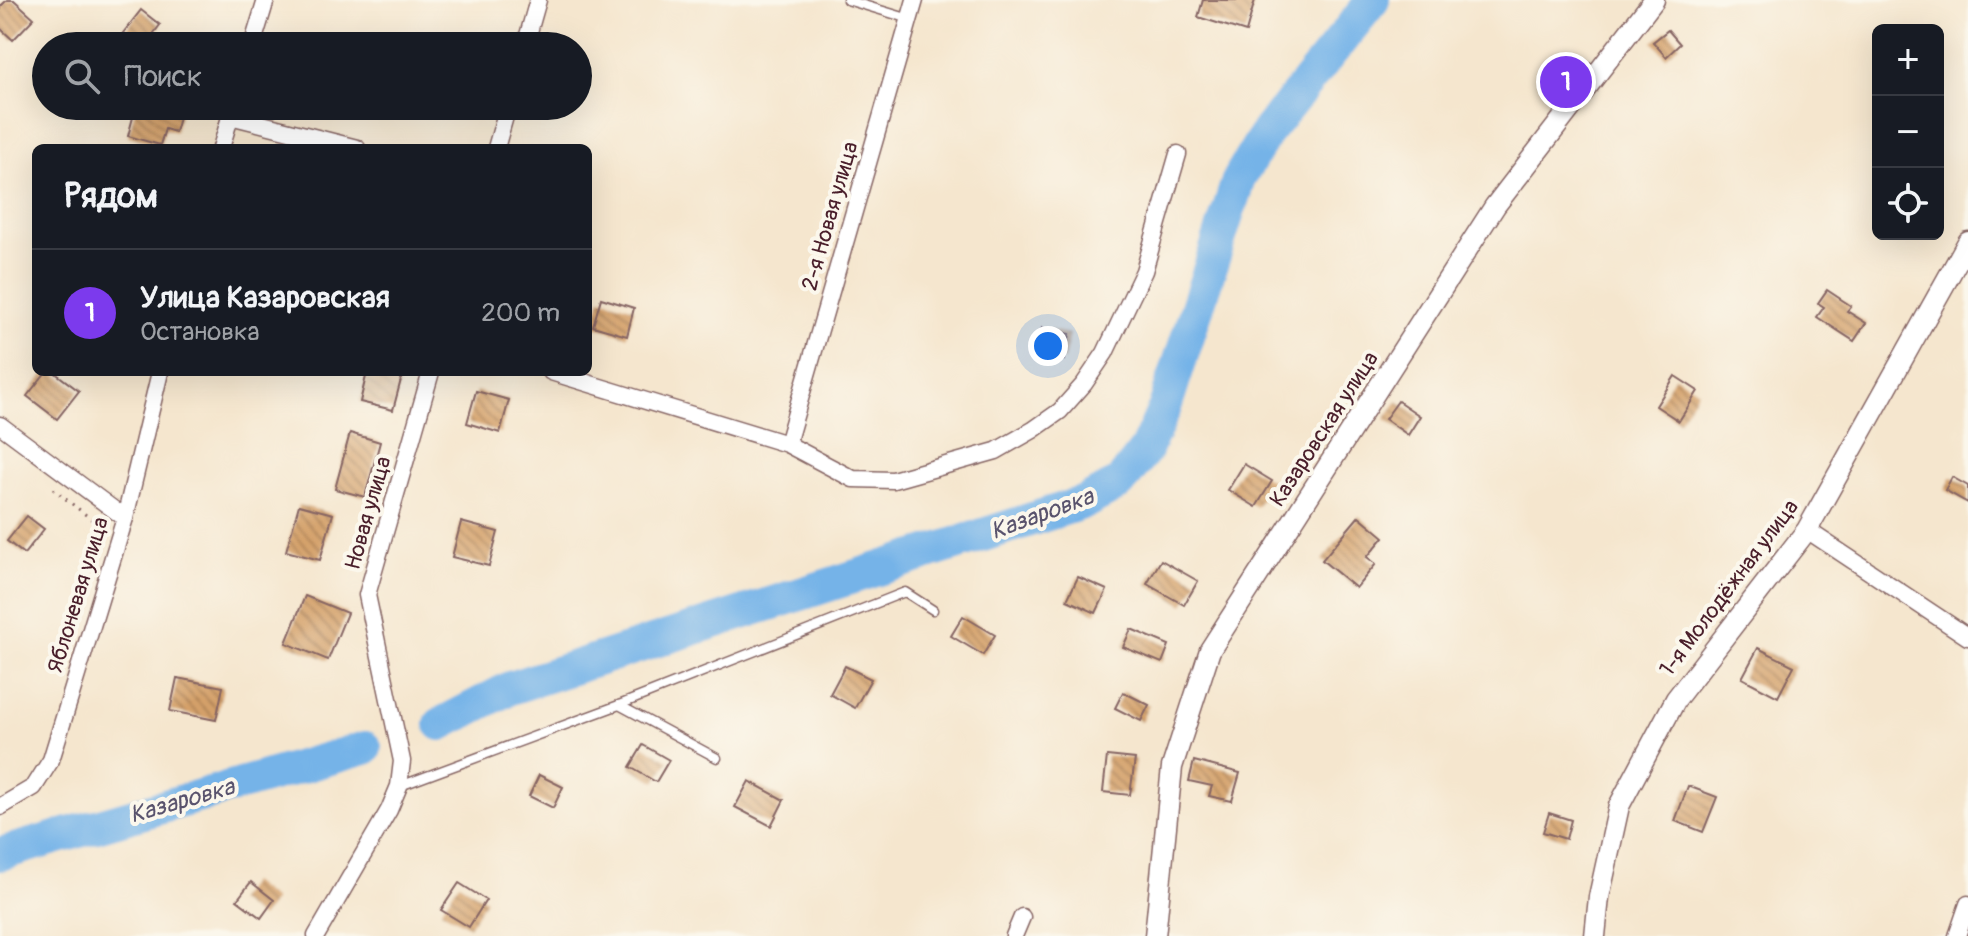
<!DOCTYPE html>
<html lang="ru">
<head>
<meta charset="utf-8">
<style>
  body { margin:0; font-family:Pangolin,sans-serif; background:#20242c; color:#f1f3f6 }
  .controls { position:absolute; right:24px; top:24px; display:grid; overflow:hidden; border-radius:12px; box-shadow:0 8px 32px #0002 }
  .controls button { width:72px; height:72px; display:grid; place-items:center; padding:0; border:0; border-bottom:2px solid #363941; background:#171b24; color:#f1f3f6; font:40px sans-serif }
  .you { position:absolute; left:1048px; top:346px; width:28px; height:28px; margin:-20px; border:6px solid #fff; border-radius:50%; background:#1a73e8; box-shadow:0 0 0 12px #1a73e833 }
  .badge { display:grid; place-items:center; width:52px; height:52px; border-radius:50%; background:#7c3aed; color:#fff; font-size:26px; font-weight:700 }
  .pin { position:absolute; translate:-50% -50%; border:4px solid #fff; box-shadow:0 2px 8px #0006 }
  .list { margin:0; padding:0; list-style:none }
  h2 { display:flex; justify-content:space-between; align-items:center; height:104px; margin:0; padding:0 32px; font-size:34px }
  h2 small { font-size:26px; font-weight:400; color:#9ea1a6 }
  .list li { display:grid; grid-template-columns:52px 1fr auto; gap:24px; align-items:center; box-sizing:border-box; height:128px; padding:0 32px; border-top:2px solid #363941 }
  .list b { display:block; font-size:30px; white-space:nowrap }
  .list p { margin:0; font-size:26px; white-space:nowrap; color:#9ea1a6 }
  .list em { font-size:26px; font-style:normal; color:#9ea1a6 }
  .icon { flex:none; width:44px; height:44px; fill:none; stroke:currentColor; stroke-width:2; stroke-linecap:round; stroke-linejoin:round }
  .map { position:relative; flex:none; width:1968px; height:936px; overflow:hidden }
  .search { position:absolute; background:#171b24; box-shadow:0 8px 32px #0002; left:32px; top:32px; width:560px; height:88px; display:flex; align-items:center; gap:20px; box-sizing:border-box; padding:0 28px; border-radius:44px; color:#9ea1a6; font-size:30px }
  .panel { position:absolute; background:#171b24; box-shadow:0 8px 32px #0002; left:32px; top:144px; width:560px; height:232px; border-radius:12px }
  .map>svg:first-child { display:block }
  .lines { fill:none; stroke-linecap:round; stroke-linejoin:round }
  .river { stroke:#75b3e8; stroke-width:34 }
  .building { fill:url(#building-back-hatch) }
  .service-casing { stroke:#866564; stroke-width:11 }
  .minor-casing { stroke:#866564; stroke-width:19 }
  .tertiary-casing { stroke:#866564; stroke-width:23 }
  .path { stroke:#866564; stroke-width:3; stroke-dasharray:2 6; stroke-linecap:butt }
  .service { stroke:#fff; stroke-width:8 }
  .minor { stroke:#fff; stroke-width:16 }
  .tertiary { stroke:#fff; stroke-width:20 }
  .labels { text-anchor:middle; dominant-baseline:central; stroke-width:8; stroke-linejoin:round; paint-order:stroke }
  .street-label { font-size:22px; fill:#4a1f2b; stroke:#fbf7ec }
  .water-label { font-size:24px; font-style:italic; fill:#59536d; stroke:#fbf7ec }
</style>
</head>
<body>
<div class="map">
<svg width="1968" height="936" viewBox="0 0 1968 936">
  <defs>
    <pattern id="building-back-hatch" width="6" height="6" patternUnits="userSpaceOnUse" patternTransform="scale(2)"><rect width="6" height="6" fill="#d4a069"/><path d="M-1 5l2 2M0 0l6 6M5-1l2 2" fill="none" stroke="#ae8257"/></pattern>
  </defs>
  <rect width="100%" height="100%" fill="#fbf7ec"/>
  <filter id="ink" filterUnits="userSpaceOnUse"><feTurbulence type="fractalNoise" baseFrequency=".0125" numOctaves="2"/><feDisplacementMap in="SourceGraphic" scale="16" xChannelSelector="R" yChannelSelector="G"/><feConvolveMatrix kernelMatrix="1 2 1 2 8 2 1 2 1" color-interpolation-filters="sRGB"/></filter>
  <filter id="wash" filterUnits="userSpaceOnUse"><feTurbulence type="fractalNoise" baseFrequency=".006" numOctaves="4" result="noise"/><feDisplacementMap in="SourceGraphic" scale="32" xChannelSelector="R" yChannelSelector="G"/><feGaussianBlur stdDeviation="1.8" result="paint"/><feColorMatrix in="noise" values="0 0 0 0 0 0 0 0 0 0 0 0 0 0 0 0 0 1.4 0 .05"/><feComposite in="paint" operator="in"/></filter>
  <g filter="url(#wash)">
    <rect width="100%" height="100%" fill="#f5e6ce"/>
    <g class="lines">
      <g class="river">
        <path d="M441,724L510,688L1085,502L1120,483L1146,449L1165,407L1239,178L1266,133L1373,0"/>
        <path d="M0,854L365,748"/>
      </g>
    </g>
    <g id="blocks">
      <g class="building">
        <path d="M7,0H14L34,18L13,40L0,28V7Z"/>
        <path d="M1203,0H1255L1246,32L1198,17Z"/>
        <path d="M141,10L160,25L144,46H113Z"/>
        <path d="M1668,30L1680,44L1666,57L1653,42Z"/>
        <path d="M136,106H171L170,111L180,114L175,132L165,129L160,145L128,136Z"/>
        <path d="M1827,290L1851,306L1847,311L1866,323L1854,341L1817,317L1824,307L1818,303Z"/>
        <path d="M601,298L634,308L627,336L593,326Z"/>
        <path d="M1042,328L1070,334L1064,360L1036,353Z"/>
        <path d="M46,372H54L79,391L57,419L27,396Z"/>
        <path d="M367,372H403L393,410L360,402Z"/>
        <path d="M1675,376L1698,391L1679,421L1656,406Z"/>
        <path d="M476,391L509,400L500,433L467,423Z"/>
        <path d="M1398,401L1420,416L1408,435L1385,419Z"/>
        <path d="M350,433L380,442L365,497L335,489Z"/>
        <path d="M1244,464L1272,481L1256,507L1228,490Z"/>
        <path d="M1952,477L1968,486V503L1945,490Z"/>
        <path d="M299,505L333,514L320,560L286,551Z"/>
        <path d="M27,516L44,529L24,554L7,541Z"/>
        <path d="M1359,516L1384,537L1367,557L1376,564L1356,588L1322,560Z"/>
        <path d="M461,522L498,532L489,566L452,557Z"/>
        <path d="M1161,560L1198,581L1184,605L1147,584Z"/>
        <path d="M1078,577L1107,590L1096,613L1067,600Z"/>
        <path d="M305,596L347,613L328,660L286,643Z"/>
        <path d="M963,616L995,635L983,655L951,636Z"/>
        <path d="M1131,629L1169,645L1162,663L1123,647Z"/>
        <path d="M1758,648L1794,666L1778,697L1742,678Z"/>
        <path d="M845,666L871,679L855,708L830,694Z"/>
        <path d="M177,678L223,687L216,720L170,711Z"/>
        <path d="M1123,692L1149,705L1141,721L1115,708Z"/>
        <path d="M643,745L669,760L656,782L630,767Z"/>
        <path d="M1107,756L1135,759L1130,795L1103,792Z"/>
        <path d="M1194,761L1240,773L1232,801L1209,796L1212,786L1189,781Z"/>
        <path d="M539,775L563,787L553,808L529,796Z"/>
        <path d="M749,781L784,800L771,826L735,807Z"/>
        <path d="M1688,786L1717,797L1703,832L1675,821Z"/>
        <path d="M1549,813L1571,820L1566,839L1543,832Z"/>
        <path d="M251,882L274,900L261,918L237,900Z"/>
        <path d="M459,883L486,900L469,927L441,910Z"/>
      </g>
    </g>
  </g>
  <g filter="url(#ink)">
    <use href="#blocks" fill-opacity="0" stroke="#866564" stroke-width="2"/>
    <g class="lines">
      <defs>
        <g id="service">
          <path d="M847,0L910,19"/>
          <path d="M619,705L717,758"/>
          <path d="M400,786L619,705L905,592L933,610"/>
        </g>
        <g id="minor">
          <path d="M252,46L266,0"/>
          <path d="M525,46L538,0"/>
          <path d="M230,116L357,148"/>
          <path d="M221,148L233,107"/>
          <path d="M496,148L508,106"/>
          <path d="M551,372L787,444L853,479L893,480L996,451L1033,430L1060,411L1084,384L1105,353L1144,271L1178,154"/>
          <path d="M0,425L125,518"/>
          <path d="M787,444L915,0"/>
          <path d="M1807,530L1968,637"/>
          <path d="M0,807L34,787L51,760L125,518L160,372"/>
          <path d="M316,936L389,810L399,786L402,761L367,595L431,372"/>
          <path d="M1014,936L1022,917"/>
          <path d="M1957,936L1968,904"/>
        </g>
        <g id="tertiary">
          <path d="M1155,936L1172,767L1210,650L1495,206L1654,0"/>
          <path d="M1595,936L1599,897L1619,806L1676,699L1807,530L1968,242"/>
        </g>
      </defs>
      <use href="#service" class="service-casing"/>
      <use href="#minor" class="minor-casing"/>
      <use href="#tertiary" class="tertiary-casing"/>
      <path class="path" d="M53,489L100,526"/>
      <use href="#service" class="service"/>
      <use href="#minor" class="minor"/>
      <use href="#tertiary" class="tertiary"/>
    </g>
  </g>
  <g class="labels">
    <g class="street-label">
      <text transform="translate(830 216) rotate(-74)">2-я Новая улица</text>
      <text transform="translate(1324 429) rotate(-57)">Казаровская улица</text>
      <text transform="translate(368 513) rotate(-74)">Новая улица</text>
      <text transform="translate(1729 588) rotate(-53)">1-я Молодёжная улица</text>
      <text transform="translate(78 595) rotate(-73)">Яблоневая улица</text>
    </g>
    <g class="water-label">
      <text transform="translate(1042 514) rotate(-20)">Казаровка</text>
      <text transform="translate(182 801) rotate(-16)">Казаровка</text>
    </g>
  </g>
</svg>
<div class="controls">
<button>+</button>
<button>−</button>
<button><svg class="icon" aria-label="locate" viewBox="0 0 24 24"><circle cx="12" cy="12" r="6"/><path d="M12 2v4M12 18v4M2 12h4M18 12h4"/></svg></button>
</div>
<div class="you"></div>
<div class="pin badge" style="left:1566px;top:82px">1</div>
<div class="search"><svg class="icon" aria-label="search" viewBox="0 0 24 24"><circle cx="10" cy="10" r="6"/><path d="M15 15l6 6"/></svg>Поиск</div>
<section class="panel">
<h2>Рядом<small></small></h2>
<ul class="list">
<li><span class="badge">1</span><div><b>Улица Казаровская</b><p>Остановка</p></div><em>200 m</em></li>
</ul>
</section>
</div>
</body>
</html>
